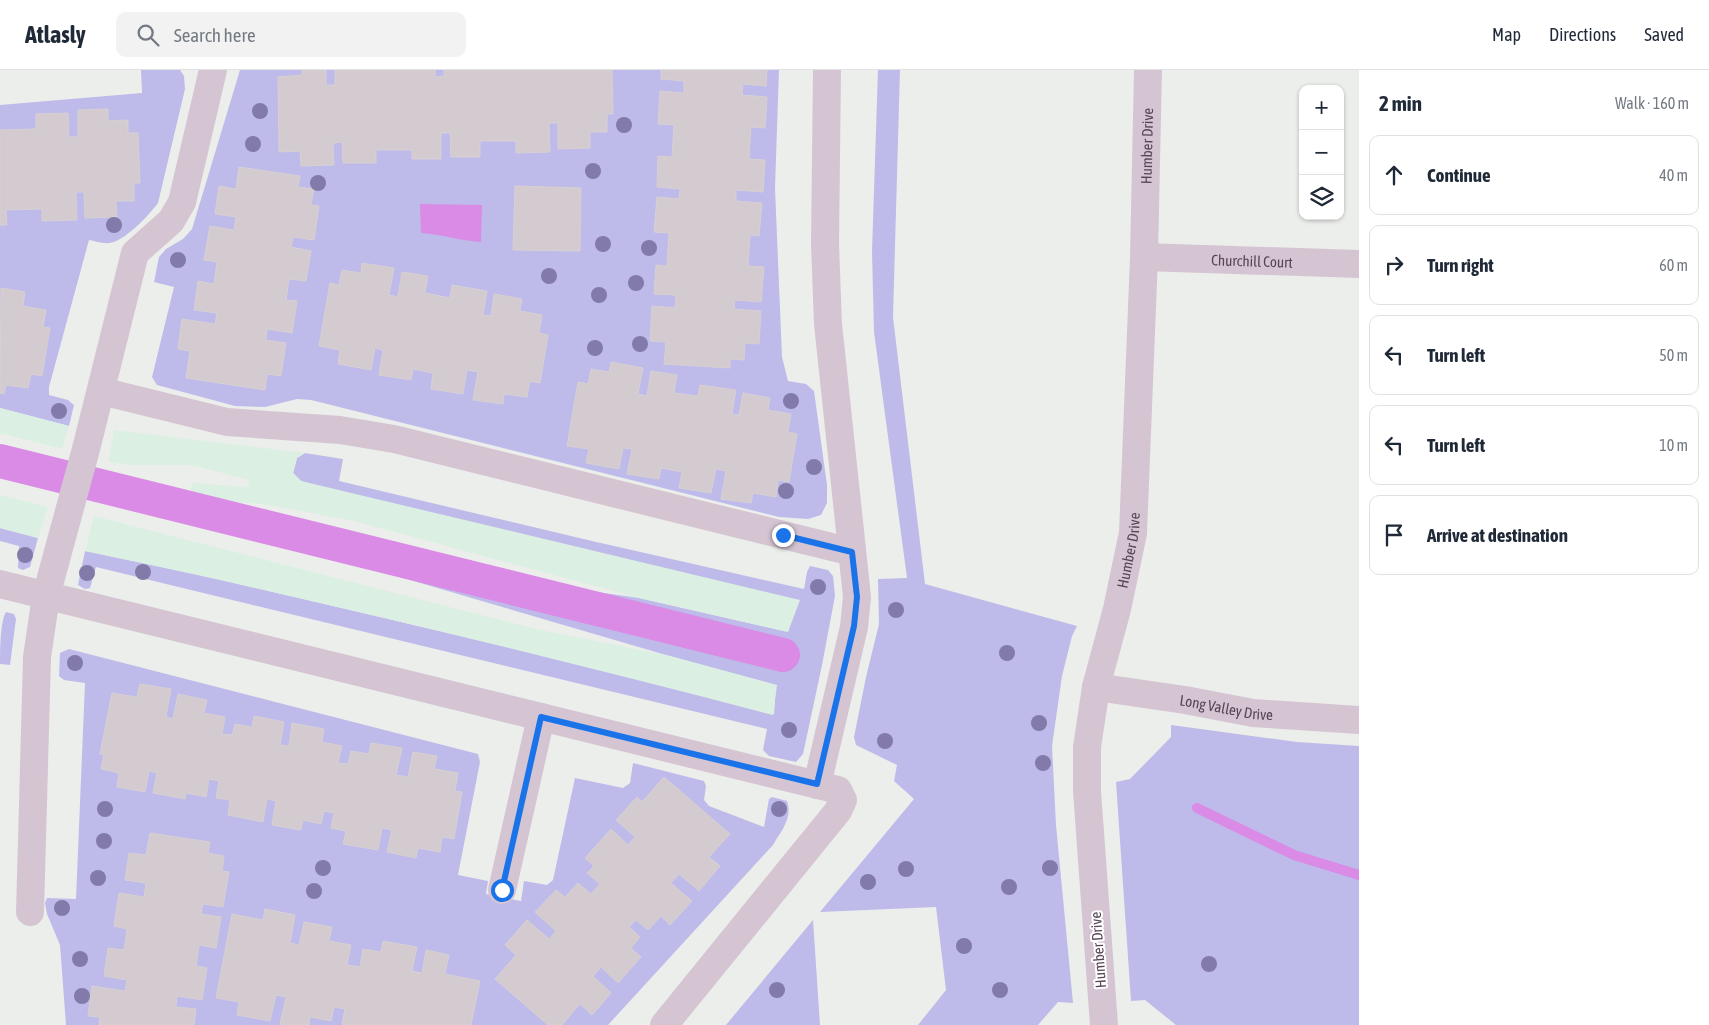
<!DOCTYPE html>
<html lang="en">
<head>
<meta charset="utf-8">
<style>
  body { margin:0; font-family:"Asap Condensed",sans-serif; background:#f2f2f3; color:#1f2937 }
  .controls { position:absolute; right:15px; top:15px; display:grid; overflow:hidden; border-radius:10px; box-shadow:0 1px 4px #0004 }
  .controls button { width:45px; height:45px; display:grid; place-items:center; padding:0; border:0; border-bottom:1px solid #e0e1e3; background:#fff; color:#1f2937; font:25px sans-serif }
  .stop { position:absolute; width:15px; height:15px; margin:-11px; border:4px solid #1a73e8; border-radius:50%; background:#fff }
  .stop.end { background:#1a73e8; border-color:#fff; box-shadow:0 1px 5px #0008 }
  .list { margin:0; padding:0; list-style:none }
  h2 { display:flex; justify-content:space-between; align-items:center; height:65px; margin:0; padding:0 20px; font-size:21px }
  h2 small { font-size:16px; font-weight:400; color:#747a83 }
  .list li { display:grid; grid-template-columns:32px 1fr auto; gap:15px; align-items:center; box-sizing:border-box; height:80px; margin:0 10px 10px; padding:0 10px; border:1px solid #e0e1e3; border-radius:10px }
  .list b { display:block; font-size:19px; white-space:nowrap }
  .list em { font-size:16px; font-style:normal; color:#747a83 }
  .icon { flex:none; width:28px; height:28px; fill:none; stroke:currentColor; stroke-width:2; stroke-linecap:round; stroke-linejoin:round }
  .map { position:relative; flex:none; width:1359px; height:955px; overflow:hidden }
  header { display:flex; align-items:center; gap:30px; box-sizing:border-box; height:70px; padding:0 25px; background:#fff; border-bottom:1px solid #e0e1e3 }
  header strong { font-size:24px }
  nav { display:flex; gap:28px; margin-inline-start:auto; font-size:18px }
  .search { width:350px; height:45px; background:#f2f2f3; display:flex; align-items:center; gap:12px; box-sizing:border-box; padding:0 18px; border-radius:10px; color:#747a83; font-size:19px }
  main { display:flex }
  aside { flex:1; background:#fff }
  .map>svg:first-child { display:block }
  .green { fill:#bebbea }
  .sand { fill:#dcefe3 }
  .water { fill:#da8be5 }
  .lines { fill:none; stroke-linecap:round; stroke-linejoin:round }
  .stream { stroke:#da8be5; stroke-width:10 }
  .canal { stroke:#da8be5; stroke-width:34 }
  .building { fill:#d3cbd0; stroke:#d7d0d4 }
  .minor { stroke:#d5c5d3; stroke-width:28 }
  .tree { fill:#827aa8 }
  .route { stroke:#1a73e8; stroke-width:6 }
  .labels { text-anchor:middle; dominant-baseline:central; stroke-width:4; stroke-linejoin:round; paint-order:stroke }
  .street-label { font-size:15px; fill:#574555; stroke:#fff }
</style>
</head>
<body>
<header>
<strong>Atlasly</strong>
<div class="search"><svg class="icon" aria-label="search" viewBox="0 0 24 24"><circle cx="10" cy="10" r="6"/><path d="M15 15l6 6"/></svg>Search here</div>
<nav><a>Map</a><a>Directions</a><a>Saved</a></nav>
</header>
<main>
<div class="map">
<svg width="1359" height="955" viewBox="0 0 1359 955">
  <rect width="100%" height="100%" fill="#eceeeb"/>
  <g class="green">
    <path d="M141,0H180L184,6L185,19L158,133C149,145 124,172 109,173C103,174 95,171 89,170L49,317V325L68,330L74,335L69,356L0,338V35L142,23Z"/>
    <path d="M240,0H779L775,118L782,287L788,311L806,314L814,321L827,415V433L821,445L808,449L779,447L311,330L297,329L265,337L235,336L157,315L152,307L174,217L154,212L159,187L166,179L183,169L192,159Z"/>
    <path d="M878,0H900L893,247L925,514L1077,556L1072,566L1062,606L1052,676L1056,755L1073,933L1058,932L1038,955H918L946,920L936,837L820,842L914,729L894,711L897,695L856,675L854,667L866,607L879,554L878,509L907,508L874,262L872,181Z"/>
    <path d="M0,383L189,428L287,456L492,507L639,528L788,562L301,411L293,403L297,388L305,383L343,389L339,411L592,471L804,519L807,502L810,496L828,500L833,506L835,526L822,595L803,684L796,692L769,686L763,680L767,659L96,497L90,518L85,519L78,515L85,481L205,506L550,587L774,644L776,615L666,585L335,488L0,403Z"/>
    <path d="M0,458L38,468L30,497L23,500L18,498L19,476L0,471Z"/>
    <path d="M6,542L14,544L16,549L10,595L0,594C0,581 0,552 6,542Z"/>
    <path d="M69,579L478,684L480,692L458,805L488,811L486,824L521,831L524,811L547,815L553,810L575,708L623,718L630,713L633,693L704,711L706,716L704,730L709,736L764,757L769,729L772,727L787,731C793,748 781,761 773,775L608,955H66L60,875L47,844L45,833L47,828L76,829L85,613L64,610L59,606L60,583Z"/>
    <path d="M1171,655L1297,672L1359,676V955H1176L1145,930L1131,931L1116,712L1130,709L1171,667Z"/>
    <path d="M813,850L820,955H726Z"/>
  </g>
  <g class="sand">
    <path d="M0,338L69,356L62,379L0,363Z"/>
    <path d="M114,360L305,383L297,388L293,403L301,411L800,530L788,562L639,528L354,451L262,434L189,428L192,413L248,417L249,410L192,395H129L108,392Z"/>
    <path d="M0,425L48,437L38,468L0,458Z"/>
    <path d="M94,446L536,559L666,585L777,615L773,645C545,586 316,529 85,481Z"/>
  </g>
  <path class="water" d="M420,134L482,135L481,172C460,171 441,164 421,163Z"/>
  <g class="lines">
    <path class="stream" d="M1197,738L1294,785L1359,805"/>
    <path class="canal" d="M0,391L783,585"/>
  </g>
  <g class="building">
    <path d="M302,0H326V15H335V0H435V7L444,6V0H612L613,44H607V62H590V78L558,79V53H549L550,82L516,83V71H480V87H451L450,63H441V89H412V80H376V93H343L342,72L333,73L334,95L301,96L300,81L279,82L278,7L302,5Z"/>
    <path d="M661,0H767L766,16L743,14L742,25L767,27L765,58L751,57L749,89L765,90L763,122L736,120V131L762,133L759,166L750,165L748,196L764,197L761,232L735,230L734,239L761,241L759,274L745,273L744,290L730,289V298L664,294L666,272L650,271L652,236L675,238L676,225L654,224L656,195L667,196L669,163L654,162L657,127L679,129L680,119L657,117L658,86L672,87L674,55L658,54L660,21L684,23V11L661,9Z"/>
    <path d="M108,39V51L128,50V63H138L140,113H134V131H116L117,147L85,148L84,122H76L77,150L42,151V139L6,140L7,155H0V60L36,59V44L68,43L69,67H78V40Z"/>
    <path d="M239,97L300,106L298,117L314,119L311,135L319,136L314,170L293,167L291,177L311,181L306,211L289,209L286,230L297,231L292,263L267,259L266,270L286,273L281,306L267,304L265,320L186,308L190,281L178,279L182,249L215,254L217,243L194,240L198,211L214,214L217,192L204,190L210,156L234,160L236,147L215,144L219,116L236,119Z"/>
    <path d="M515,116L581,118L580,181L513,180Z"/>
    <path d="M362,193L394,198L389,225L398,227L402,202L428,206L425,223L450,228L452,215L487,221L483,245L491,246L494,224L522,229L520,241L542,245L539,263L548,265L540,313L530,311L527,327L504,324L503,334L473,330L478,302L467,300L463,324L431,319L433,303L413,299L411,310L379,305L383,280L375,278L371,300L338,294L340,280L319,276L330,213L339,215L342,200L361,203Z"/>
    <path d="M1,218L25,222L23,236L46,240L43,257L50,258L42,306L31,304L28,318L6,315L4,324L0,323Z"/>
    <path d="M611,292L643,298L638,324L647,326L651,301L677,305L674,323L698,326L700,315L736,320L732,344L739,345L743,323L770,328L768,340L791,344L788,362L797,364L789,412L778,410L776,427L753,423L751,433L721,429L726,401L716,399L711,423L679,418L682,402L661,398L659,409L627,404L632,379L623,378L619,399L586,393L589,379L567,376L578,312L588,314L591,299L609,302Z"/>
    <path d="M140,614L171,619L166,647L173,649L178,624L207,630L204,643L225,647L222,664L232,665L235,654L252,657L254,646L284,652L280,675L289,676L292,653L324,659L322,672L342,676L338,693L348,694L351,681L369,684L371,673L402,678L396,705L408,707L413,682L437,686L434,699L458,703L455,721L462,722L454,769L442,767L440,782L418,778L416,788L387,782L392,760L382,758L378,780L343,774L346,761L331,758L334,743L324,741L321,754L303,750L301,760L272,755L276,731L267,729L263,752L228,745L230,730L216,728L219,711L209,709L206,727L186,723L185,729L153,723L157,703L149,701L145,722L117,717L119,703L101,699L104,685L100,684L112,623L137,627Z"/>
    <path d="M664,707L730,764L709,787L720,796L699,821L679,804L671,813L692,831L670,855L661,846L648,860L636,850L629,857L640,867L631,878L641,887L618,913L601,897L593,906L611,923L592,945L580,934L562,955H548L495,909L516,885L505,875L527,850L549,869L556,861L535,842L556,820L565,827L578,813L591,824L600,814L587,803L594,796L585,788L611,759L628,775L635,767L616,750L637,727L642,732Z"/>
    <path d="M150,763L210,772L208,783L224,786L222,801L229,802L223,837L203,834L201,844L221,847L216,878L199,875L196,896L207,898L202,930L177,926L176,937L196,939L194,955H99L100,947L88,946L92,916L125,921L127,910L104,906L108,878L124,880L127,859L114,856L119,823L144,827L146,813L125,810L129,783L146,785Z"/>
    <path d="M265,839L295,845L290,873L299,875L304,852L332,857L329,871L351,875L347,895L360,897L363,879L381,882L383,871L417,877L412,901L422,903L426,880L449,885L445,904L480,911L471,955H345L342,954L345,939L334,937L331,951L310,947L309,955H286L280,954L286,927L276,925L270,951L237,945L239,932L216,928L232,844L263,850Z"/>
  </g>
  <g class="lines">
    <g class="minor">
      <path id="s1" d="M1144,187L1359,194"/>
      <path d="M101,321L227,352L340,360L394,369L852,482"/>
      <path d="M0,514L838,720L843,730L838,741L664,955"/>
      <path id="s2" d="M1096,617L1185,630L1253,643L1359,650"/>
      <path d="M817,715L854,557L857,527L828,254L825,174L827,0"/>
      <path d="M502,820L541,647"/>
      <path d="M30,842L37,587L46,526L86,379L135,183L171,151L182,132L213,0"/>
      <path id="s3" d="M1104,955L1087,721V677L1096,617L1117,539L1133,463L1144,187L1148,0"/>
    </g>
  </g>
  <g class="tree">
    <circle cx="260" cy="41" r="8"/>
    <circle cx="624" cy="55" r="8"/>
    <circle cx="253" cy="74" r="8"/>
    <circle cx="593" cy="101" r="8"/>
    <circle cx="318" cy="113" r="8"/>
    <circle cx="114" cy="155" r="8"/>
    <circle cx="603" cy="174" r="8"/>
    <circle cx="649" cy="178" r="8"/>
    <circle cx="178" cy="190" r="8"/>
    <circle cx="549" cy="206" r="8"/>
    <circle cx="636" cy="213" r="8"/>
    <circle cx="599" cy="225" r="8"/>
    <circle cx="640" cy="274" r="8"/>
    <circle cx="595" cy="278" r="8"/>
    <circle cx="791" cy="331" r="8"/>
    <circle cx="59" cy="341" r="8"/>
    <circle cx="814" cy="397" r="8"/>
    <circle cx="786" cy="421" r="8"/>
    <circle cx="25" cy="485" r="8"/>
    <circle cx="143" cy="502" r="8"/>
    <circle cx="87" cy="503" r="8"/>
    <circle cx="818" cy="517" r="8"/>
    <circle cx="896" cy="540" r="8"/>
    <circle cx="1007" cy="583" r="8"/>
    <circle cx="75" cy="593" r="8"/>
    <circle cx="1039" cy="653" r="8"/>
    <circle cx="789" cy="660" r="8"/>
    <circle cx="885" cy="671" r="8"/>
    <circle cx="1043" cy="693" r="8"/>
    <circle cx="105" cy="739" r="8"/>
    <circle cx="779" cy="739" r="8"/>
    <circle cx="104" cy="771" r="8"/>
    <circle cx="323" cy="798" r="8"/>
    <circle cx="1050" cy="798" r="8"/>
    <circle cx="906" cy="799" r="8"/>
    <circle cx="98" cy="808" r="8"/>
    <circle cx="868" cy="812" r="8"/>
    <circle cx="1009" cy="817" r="8"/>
    <circle cx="314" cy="821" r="8"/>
    <circle cx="62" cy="838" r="8"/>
    <circle cx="964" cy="876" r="8"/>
    <circle cx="80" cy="889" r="8"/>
    <circle cx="1209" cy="894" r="8"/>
    <circle cx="777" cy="920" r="8"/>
    <circle cx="1000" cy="920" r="8"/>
    <circle cx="82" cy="926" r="8"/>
  </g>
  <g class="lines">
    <path class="route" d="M502,820L541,647L817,714L854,556L857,527L852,482L783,465"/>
  </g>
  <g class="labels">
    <g class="street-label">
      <text stroke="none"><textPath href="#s3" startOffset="885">Humber Drive</textPath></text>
      <text stroke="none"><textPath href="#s1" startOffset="108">Churchill Court</textPath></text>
      <text stroke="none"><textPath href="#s3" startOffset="480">Humber Drive</textPath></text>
      <text stroke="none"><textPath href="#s2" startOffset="132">Long Valley Drive</textPath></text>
      <text transform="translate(1098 880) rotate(-94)">Humber Drive</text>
    </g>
  </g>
</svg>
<div class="controls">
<button>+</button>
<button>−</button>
<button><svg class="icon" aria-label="layers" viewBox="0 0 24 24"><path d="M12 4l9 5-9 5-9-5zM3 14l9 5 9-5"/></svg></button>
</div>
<div class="stop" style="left:502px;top:820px"></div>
<div class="stop end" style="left:783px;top:465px"></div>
</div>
<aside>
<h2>2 min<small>Walk · 160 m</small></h2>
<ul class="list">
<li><svg class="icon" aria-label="ahead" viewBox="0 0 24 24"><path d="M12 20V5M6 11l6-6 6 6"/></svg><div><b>Continue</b></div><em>40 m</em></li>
<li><svg class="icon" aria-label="right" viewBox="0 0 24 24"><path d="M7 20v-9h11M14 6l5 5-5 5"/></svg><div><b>Turn right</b></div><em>60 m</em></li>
<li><svg class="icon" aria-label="left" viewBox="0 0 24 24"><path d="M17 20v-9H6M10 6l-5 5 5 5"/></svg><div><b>Turn left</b></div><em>50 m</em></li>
<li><svg class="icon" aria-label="left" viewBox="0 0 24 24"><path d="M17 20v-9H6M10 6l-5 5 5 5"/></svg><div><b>Turn left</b></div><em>10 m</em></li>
<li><svg class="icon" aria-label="arrive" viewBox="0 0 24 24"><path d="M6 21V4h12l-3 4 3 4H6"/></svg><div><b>Arrive at destination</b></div></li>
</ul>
</aside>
</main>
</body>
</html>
